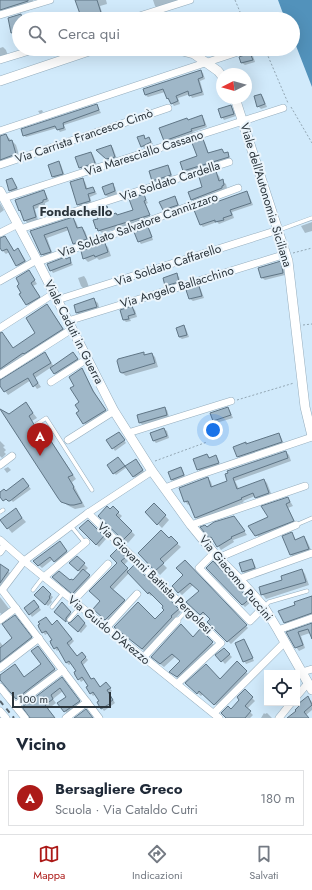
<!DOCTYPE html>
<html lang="it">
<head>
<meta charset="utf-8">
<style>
  body { margin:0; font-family:Jost,sans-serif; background:#f6f6f7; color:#1f2937 }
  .controls { position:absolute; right:12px; bottom:12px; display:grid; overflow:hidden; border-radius:0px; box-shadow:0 4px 16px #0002 }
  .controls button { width:36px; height:36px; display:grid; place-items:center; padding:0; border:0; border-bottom:1px solid #e0e1e3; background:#fff; color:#1f2937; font:20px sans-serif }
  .compass { position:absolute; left:216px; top:68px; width:36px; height:36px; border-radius:50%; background:#fff; box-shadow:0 4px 16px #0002; rotate:264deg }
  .scale { position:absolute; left:12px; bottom:10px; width:99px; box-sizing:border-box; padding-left:4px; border:2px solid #2b353c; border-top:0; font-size:11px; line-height:14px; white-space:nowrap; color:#2b353c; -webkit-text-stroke:3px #ebf5fc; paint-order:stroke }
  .you { position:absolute; left:213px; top:430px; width:14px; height:14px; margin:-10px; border:3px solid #fff; border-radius:50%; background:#1a73e8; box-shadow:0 0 0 6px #1a73e833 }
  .badge { display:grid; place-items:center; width:26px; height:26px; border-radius:50%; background:#ac1a18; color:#fff; font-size:13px; font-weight:700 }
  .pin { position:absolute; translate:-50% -33px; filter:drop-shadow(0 1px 2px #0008) }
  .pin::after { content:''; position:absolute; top:21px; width:14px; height:12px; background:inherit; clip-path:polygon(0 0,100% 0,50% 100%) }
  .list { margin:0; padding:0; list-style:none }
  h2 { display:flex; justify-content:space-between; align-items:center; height:52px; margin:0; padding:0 16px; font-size:17px }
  h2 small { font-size:13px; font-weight:400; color:#747a83 }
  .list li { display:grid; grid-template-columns:26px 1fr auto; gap:12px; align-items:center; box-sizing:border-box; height:56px; margin:0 8px 8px; padding:0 8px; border:1px solid #e0e1e3; border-radius:0px }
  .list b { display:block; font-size:15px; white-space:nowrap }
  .list p { margin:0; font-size:13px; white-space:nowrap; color:#747a83 }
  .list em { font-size:13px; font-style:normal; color:#747a83 }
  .icon { flex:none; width:22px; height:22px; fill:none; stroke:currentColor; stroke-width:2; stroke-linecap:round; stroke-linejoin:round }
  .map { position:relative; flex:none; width:312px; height:718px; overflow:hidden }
  .search { position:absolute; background:#fff; box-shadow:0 4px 16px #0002; left:12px; right:12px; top:12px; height:44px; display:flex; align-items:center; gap:10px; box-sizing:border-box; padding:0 14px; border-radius:22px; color:#747a83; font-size:15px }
  .sheet { height:116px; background:#fff }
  nav { display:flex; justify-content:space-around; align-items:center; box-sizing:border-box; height:56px; border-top:1px solid #e0e1e3; background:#fff; font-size:11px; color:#747a83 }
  nav a { display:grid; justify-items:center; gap:2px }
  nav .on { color:#ac1a18 }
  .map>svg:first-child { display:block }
  .water { fill:#5292bb }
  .shadow { fill:#0003 }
  .building { fill:#9fb7c8; stroke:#607686 }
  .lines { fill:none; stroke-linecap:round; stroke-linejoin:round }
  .lane-casing { stroke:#95adbd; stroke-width:4.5 }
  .street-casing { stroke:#95adbd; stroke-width:8 }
  .secondary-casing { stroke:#95adbd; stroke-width:10 }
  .path { stroke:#92a6b3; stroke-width:1; stroke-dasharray:2 2; stroke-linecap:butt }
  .lane { stroke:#fff; stroke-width:3.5 }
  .street { stroke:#fff; stroke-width:7 }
  .secondary { stroke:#fff; stroke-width:9 }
  .rail { stroke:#56636d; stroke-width:2; stroke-dasharray:5 5; stroke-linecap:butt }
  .labels { text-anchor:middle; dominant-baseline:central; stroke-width:4; stroke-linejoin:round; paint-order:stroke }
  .street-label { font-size:12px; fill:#2b353c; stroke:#ebf5fc }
  .neighbourhood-label { font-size:13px; font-weight:bold; fill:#2b353c; stroke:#ebf5fc }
</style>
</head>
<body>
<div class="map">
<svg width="312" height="718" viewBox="0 0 312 718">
  <rect width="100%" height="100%" fill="#d1eafb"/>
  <path class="water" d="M278,0H312V87L293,38V19H285Z"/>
  <g class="shadow">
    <path d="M4,0H33L35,4L3,14L0,10V1Z"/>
    <path d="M76,0H106L107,4L100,6L104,19H77L81,14Z"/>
    <path d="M153,0H178L179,3L159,10L155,6Z"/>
    <path d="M20,15L23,19H19V26L17,27L19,33L15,34L12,32L10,18Z"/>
    <path d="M3,47L6,50L8,56L0,60V48Z"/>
    <path d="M250,54L253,56L255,62L245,65L242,63L241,57Z"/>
    <path d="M200,71L203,73L205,79L200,81L204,95L192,98L190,94L178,98L180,104L174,106L168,98L165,92L148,97L145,95Z"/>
    <path d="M261,95L263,97L267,107L261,109L258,106Z"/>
    <path d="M97,105L101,113L64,125L66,130L60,132L57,128L26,137L24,135Z"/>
    <path d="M231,106L233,109L236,116L224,120L222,117Z"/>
    <path d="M42,110L43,112L40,114L38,111Z"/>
    <path d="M201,116L204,119L207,127L193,132L194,134L167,143L165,141Z"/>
    <path d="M6,135L16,145L20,158L0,165V137Z"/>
    <path d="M143,136L146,139L149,138L153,144L144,148L142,146Z"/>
    <path d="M203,140L205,143L209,154L222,150L225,154L227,153L231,159L186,173L184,171L181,162L198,157Z"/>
    <path d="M111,146L113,148L117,159L109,161L98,151Z"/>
    <path d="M91,153L93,155L97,165L82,170L80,168Z"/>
    <path d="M58,162L61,165L65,176L55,179L53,177Z"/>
    <path d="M168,166L170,169L173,178L156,183L153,181L150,172Z"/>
    <path d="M216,173L219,176L221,181H222L226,184L227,188L224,189L225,192L195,203L192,199Z"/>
    <path d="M12,179L19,191L13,193L10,191Z"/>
    <path d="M82,179L85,182L88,190L93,188L97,194L90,197L92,204L81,207L78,205L72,182Z"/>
    <path d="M112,185L115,187L117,194L108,197L105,195Z"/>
    <path d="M44,191L46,194L49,201L45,203V205L35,209L38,220L27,223L19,210Z"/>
    <path d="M246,193L249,195L253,205L232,212L234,218L219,224L217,222L203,227L201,225Z"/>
    <path d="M144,196L148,203L146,204L151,218L102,233L97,228L100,219L107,208L111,216H118L134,210Z"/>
    <path d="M175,197L177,200L180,207L167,212L160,203Z"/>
    <path d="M0,203L4,210L0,213Z"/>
    <path d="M73,218L76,222L79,229L82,228L85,231L89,242L77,246L74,243L69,230L47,238L53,255L45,258L42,254L32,232Z"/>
    <path d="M312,222V231L305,233L301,226Z"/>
    <path d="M148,228L150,230L153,240L141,244L139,241Z"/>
    <path d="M5,237L15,252L18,249L21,253L28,264L20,269L9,252L6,254L3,251L0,246V239Z"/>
    <path d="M104,244L108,247L111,256L99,260L97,258L88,262L84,258Z"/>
    <path d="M69,259L73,265L53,273L51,270Z"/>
    <path d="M280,262L283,265L285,275L265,280L262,278Z"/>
    <path d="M29,271L37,284L33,286L42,300L30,308L21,295Z"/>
    <path d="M176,274L179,277L181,284L169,288L166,285Z"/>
    <path d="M84,276L86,279L89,287L84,289L81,286L78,278Z"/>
    <path d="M199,287L201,290L204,298L193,301L190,299Z"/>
    <path d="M94,300L98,303L100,311L81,317L77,313L75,305Z"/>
    <path d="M47,305L66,332L0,374V333L13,349L36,333Z"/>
    <path d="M132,308L135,310L137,317L130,319L131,321L126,322L124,320Z"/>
    <path d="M184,326L186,329L189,337L182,339L179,337Z"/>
    <path d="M143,353L146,356L152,354L155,357L158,367L126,376L121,372Z"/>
    <path d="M76,356L80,362L57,376L50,368L35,378L41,387L37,389L31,380L8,395L0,384V380L48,357L54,367Z"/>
    <path d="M81,370L84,373L96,395L108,413L87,427L78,413L80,412L81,403L76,386Z"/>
    <path d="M26,404L37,418L32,421L43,439L47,437L51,441L76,479L72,482L85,507L75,509L67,505L58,497L9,415Z"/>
    <path d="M164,408L167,410L169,417L143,425L140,423L138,416Z"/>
    <path d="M228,408L230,411L233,418L216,423L214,420Z"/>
    <path d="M164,429L167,431L169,438L156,443L153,440Z"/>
    <path d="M279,434L281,437L284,444L240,459L238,456L245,443L247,445Z"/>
    <path d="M121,436L126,443L115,451L113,448Z"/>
    <path d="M0,441L5,446L3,447L6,450L4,452L6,454L2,458L0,456Z"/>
    <path d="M286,452L289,455L291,461L235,481L239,489L264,480L267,483L272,496L259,500L255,496L243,501L244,502L199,521L196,518L190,504L188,505L185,501L208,478L211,482L213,488L229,481L226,475Z"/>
    <path d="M207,455L210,458L216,456L220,465L200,472L194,460Z"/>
    <path d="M120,460L125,467L136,460L145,473L136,479L127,467L116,475L114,473Z"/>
    <path d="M8,467L11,470L7,473L4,469Z"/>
    <path d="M181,468L183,471L186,478L174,482L172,480L169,473Z"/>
    <path d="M25,482L31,489L13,502L11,500Z"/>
    <path d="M288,498L293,506L288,508L296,524L260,539L250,526L269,518Z"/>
    <path d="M154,504L169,520L162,528L146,512Z"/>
    <path d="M113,508L122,516L119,519L135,535L128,543L99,516L110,510Z"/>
    <path d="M15,510L26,522L12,533L1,520Z"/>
    <path d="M234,517L247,535L233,540L234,542L221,550L214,540L210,537L207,528Z"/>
    <path d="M88,521L106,539L99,547L80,528Z"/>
    <path d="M292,533L296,540L304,537L307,541L312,552L294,558L291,555L284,537Z"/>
    <path d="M171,538L181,547L163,564L167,568L160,575L139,553Z"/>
    <path d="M62,544L69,554L57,564L53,559L42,568L34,561Z"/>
    <path d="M117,550L128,561L124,565L129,571L134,566L181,612L145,652L119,630L155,620L166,610L165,606L152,595L151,596L129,573L113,590L127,603L109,622L97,612L118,563Z"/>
    <path d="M77,557L88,568L84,572L93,579L77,596L57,580L73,582L81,573L70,563Z"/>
    <path d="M252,560L254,563L257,570L246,574L243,572L240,564Z"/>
    <path d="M185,561L248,628L231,644L208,622L212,619L206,614L203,617L188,602L200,591L193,585L182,595L173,586L185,575Z"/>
    <path d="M213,563L251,602L245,607L207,568Z"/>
    <path d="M0,565L10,573L0,588Z"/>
    <path d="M302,570L305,574L309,585L266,599L263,595L260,587L283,581Z"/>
    <path d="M43,588L53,597L51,600L52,602L48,606L38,598Z"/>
    <path d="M0,597L10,610L3,615L0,613Z"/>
    <path d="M312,597V617L288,626L285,622L297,606Z"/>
    <path d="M37,604L41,610L32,617L30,614Z"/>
    <path d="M68,611L73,616L69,623L58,614Z"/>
    <path d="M78,616L87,626L81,633L70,624Z"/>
    <path d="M18,620L34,641L0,667V642L3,646L14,638Z"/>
    <path d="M59,624L74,641L69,646L78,657L82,653L88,660L83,665L92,680L96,681L101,688L108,686L112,691L109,693L115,703L104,711L99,704L100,701L96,694L93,696L88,689L89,686L85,679L81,682L79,679L77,671L72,663L69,665L66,662L59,649L57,651L55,648L52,642L53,641L48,633L45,635L40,626Z"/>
    <path d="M312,624V638L310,633L301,636L305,648L299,651L296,647L288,633Z"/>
    <path d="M200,631L215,646L180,680L174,675L181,661L176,656L164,667L155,660L193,638Z"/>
    <path d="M244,640L254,661L246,664L236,644Z"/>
    <path d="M224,649L232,657L225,664L217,655Z"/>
    <path d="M40,650L57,672L19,701L0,678V676L25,678L43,664Z"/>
    <path d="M237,663L249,675L218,707L203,694L201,696L187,683L220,680Z"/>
    <path d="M65,682L82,704L68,715L59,703L67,697L63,691L53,699L56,703L48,709L55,718H31L24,707Z"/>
    <path d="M245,691L255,701L247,709L253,715L250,718H227L231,711L241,700Z"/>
    <path d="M308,697L312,702V710L306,715L308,718H289L297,711Z"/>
    <path d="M264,713L265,714L267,713L272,718H261Z"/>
  </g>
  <g class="building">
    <path d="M0,0H28V1L0,10Z"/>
    <path d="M75,0H97L103,19H67V18L80,14Z"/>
    <path d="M21,14L22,19H19V23L16,24L18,31L11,33L8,18Z"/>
    <path d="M250,53L253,60L241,63L239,57Z"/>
    <path d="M201,70L203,77L198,79L202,92L189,96L188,91L176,96L178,101L171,104L168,98L167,99L163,89L145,95L143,89Z"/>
    <path d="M261,94L265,104L257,107L254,96Z"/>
    <path d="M97,104L99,110L63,123L64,128L57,130L55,126L23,136L21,129Z"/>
    <path d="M231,105L234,114L221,118L218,109Z"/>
    <path d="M202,115L205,125L191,129L192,131L164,141L159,128L187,118L188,120Z"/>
    <path d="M6,134L9,141L12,140L16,154L0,160V136Z"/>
    <path d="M144,135L145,139L149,137L151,142L141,147L137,137Z"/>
    <path d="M203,139L208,153L222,149L224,153L228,152L229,157L183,171L180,162L197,156L192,143Z"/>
    <path d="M111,145L115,157L106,159L96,150Z"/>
    <path d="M91,152L95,163L79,168L75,157Z"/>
    <path d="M59,161L63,174L52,177L48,165Z"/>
    <path d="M168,165L171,175L152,181L149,171Z"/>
    <path d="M216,171L219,181L223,179L224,185L222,186V188L191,200L188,192L202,187L199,177Z"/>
    <path d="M12,178L17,188L9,191L6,180Z"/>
    <path d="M83,178L86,189L93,187L95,192L88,194L90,201L77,205L70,182Z"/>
    <path d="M113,183L115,191L105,195L102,187Z"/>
    <path d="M44,190L47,199L43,200V202L33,206L36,217L24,221L20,210L19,211L15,200Z"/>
    <path d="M247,191L251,203L230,210L232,215L223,218L224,220L215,222V220L200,225L194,210Z"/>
    <path d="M144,194L146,200L144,201L150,215L98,231L97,228L96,229L93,220L98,219L95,211L107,206L110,215L116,213L117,215L133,210L129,199Z"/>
    <path d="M175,196L178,205L163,210L159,202Z"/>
    <path d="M73,217L77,228L82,227L87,239L73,244L67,227L44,235L51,252L41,255L30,231Z"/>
    <path d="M148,227L152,237L138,242L134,232Z"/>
    <path d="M5,236L14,251L18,248L25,261L16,266L7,249L2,251L0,248V238Z"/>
    <path d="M105,243L108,252L95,257L94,255L83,259L81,251Z"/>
    <path d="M65,257L66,259L70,257L71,263L50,271L47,264Z"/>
    <path d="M281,261L283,273L261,278L258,268Z"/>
    <path d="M29,270L35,280L31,283L40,297L26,305L19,294L21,293L17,286L19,284L16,278Z"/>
    <path d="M177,273L179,282L165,286L163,278Z"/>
    <path d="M199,286L202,296L189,299L186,290Z"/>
    <path d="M94,298L97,307L76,313L74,305Z"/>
    <path d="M47,304L63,329L24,354L23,353L0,369V333L2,332L13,348L35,333L26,318Z"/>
    <path d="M132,306L135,314L128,316L129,319L123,320L120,310Z"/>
    <path d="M184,325L187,335L179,337L176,328Z"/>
    <path d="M45,352L51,363L33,374L38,383L33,387L28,378L4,392L0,386V380Z"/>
    <path d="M73,352L78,359L54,374L50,368Z"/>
    <path d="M144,352V355L152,353L155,363L122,373L120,372L117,361L118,359Z"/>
    <path d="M82,368L93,391L106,410L83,424L76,413L79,411L75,405L79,402L70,388L74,386L69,377Z"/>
    <path d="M26,402L33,413L29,416L42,438L47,435L73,475L68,477L74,487L73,488L82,503L74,505H70L61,502L58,498L0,409L9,414Z"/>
    <path d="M165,407L167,415L139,423L137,415Z"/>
    <path d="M228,407L231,415L213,421L210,413Z"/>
    <path d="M164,428L167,436L153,441L150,433Z"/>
    <path d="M119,432L125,440L112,449L106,440Z"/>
    <path d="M279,433L282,442L237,457L233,447L246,442V444Z"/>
    <path d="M286,451L288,458L233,478L237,489L264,479L269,493L255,498L253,493L241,498L242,499L195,518L188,501L184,502L179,488L208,477L211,487L227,481L225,474L228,473L227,471Z"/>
    <path d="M207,454L209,458L216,455L219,463L197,470L193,459Z"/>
    <path d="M118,457L125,466L113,474L107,465Z"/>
    <path d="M136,459L143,470L133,477L125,466Z"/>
    <path d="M181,467L184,475L171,480L168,472Z"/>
    <path d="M23,478L29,486L10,501H8L6,499L3,501L0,497V492L4,489L6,491Z"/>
    <path d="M288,497L290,502L286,504L294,521L255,536L248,526L268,517L261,506Z"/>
    <path d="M154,503L166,515L157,525L145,512Z"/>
    <path d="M107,506L110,509L113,506L119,512L116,515L132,531L123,540L98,516Z"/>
    <path d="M16,508L22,518L7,529L0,520Z"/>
    <path d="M234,516L245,531L231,537L232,538L217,547L211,537L209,538L200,527L205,525L207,527L214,522Z"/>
    <path d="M88,520L104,536L96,545L79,528Z"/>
    <path d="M161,530L169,538L171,536L178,543L160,559L164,563L155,571L138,553Z"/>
    <path d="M292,532L295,540L304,536L309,549L290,555L282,536Z"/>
    <path d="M60,541L67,551L54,562L50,557L38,566L33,561Z"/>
    <path d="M117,549L126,557L121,561L128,568L110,587L125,600L105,620L93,609L100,601L89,591L117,563L110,556Z"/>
    <path d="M77,556L85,563L78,571L69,563Z"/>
    <path d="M252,559L255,568L242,572L239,563Z"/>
    <path d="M185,560L247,625L227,642L207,622L210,619L203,612L200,615L186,602L199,591L190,583L178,593L172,586L183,575L176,568Z"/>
    <path d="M213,561L249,599L245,603L242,605L206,568Z"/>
    <path d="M0,564L9,570L0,583Z"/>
    <path d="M134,565L179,609L171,616L172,617L142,649L114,627L138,602L155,619L164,610L162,608L163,606L149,592L148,594L127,572Z"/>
    <path d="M83,569L90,575L72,594L52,577L59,571L70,580L71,579L73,580Z"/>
    <path d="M302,569L306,582L261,595L259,587L282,580L281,576Z"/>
    <path d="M43,586L51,594L49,597L50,598L45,605L34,595Z"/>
    <path d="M312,596V613L284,623L278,611L295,605L294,602Z"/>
    <path d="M34,600L39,607L29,615L24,608Z"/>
    <path d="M62,602L71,612L66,618V622L54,612Z"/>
    <path d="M15,615L32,637L0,662V648L12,638L2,624Z"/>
    <path d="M78,615L85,623L78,632L68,623L71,622Z"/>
    <path d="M46,617L52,625L57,620L72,639L67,643L77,656L82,652L86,657L81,662L91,679L94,678L100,687L106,682L111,688L107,690L113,700L110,702L111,703L101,709L98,704L97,702L99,701L93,692L90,694L87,689L86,687L88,686L82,677L78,680L75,675L74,672L76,671L69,661L66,663L57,647L54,649L51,644L50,641L52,640L46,631L42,633L39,628L38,625L40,624L38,622Z"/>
    <path d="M312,623V639L308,629L298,632L303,645L295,648L286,632Z"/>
    <path d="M181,624L193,637L200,629L213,642L177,677L169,672L180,661L172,654L160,664L151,657Z"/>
    <path d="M244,639L253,658L243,662L235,643Z"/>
    <path d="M38,646L55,669L16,699L0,680V675L15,664L24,677L41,664L31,651Z"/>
    <path d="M224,648L230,654L221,662L215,655Z"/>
    <path d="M237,661L247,671L214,705L199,691L197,694L185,683L206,664L220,679Z"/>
    <path d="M62,677L80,701L64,712L57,703L66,697L60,688L51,695L53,699L45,705L55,718H30L22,707Z"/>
    <path d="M245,689L253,697L245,706L251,711L245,718H226L221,713L228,706L231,709L239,700L237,697Z"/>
    <path d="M308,696L312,705L304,712L309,718H287L296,711L295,710L299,706L298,704Z"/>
    <path d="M86,709L93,718H74Z"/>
  </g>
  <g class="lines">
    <defs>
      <g id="lane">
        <path d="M279,230L312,218"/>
        <path d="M37,424L46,418L92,490"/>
        <path d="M0,512L3,510"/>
        <path d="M296,525L312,518"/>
        <path d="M71,526L85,543"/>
        <path d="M33,590L43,577"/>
        <path d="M265,606L269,602L307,591"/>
        <path d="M52,607L63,593"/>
        <path d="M69,620L80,607"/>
        <path d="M177,621L187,610"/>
      </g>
      <g id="street">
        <path d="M0,15L50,0"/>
        <path d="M130,19L190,0"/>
        <path d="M0,60L36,49"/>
        <path d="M0,131L247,49"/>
        <path d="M0,165L168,108"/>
        <path d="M4,198L283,108"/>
        <path d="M20,229L229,162"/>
        <path d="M0,233L18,224"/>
        <path d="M38,262L238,188"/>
        <path d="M0,281L37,260"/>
        <path d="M57,300L278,230"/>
        <path d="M68,321L286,254"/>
        <path d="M0,328L53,294"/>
        <path d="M0,375L72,329"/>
        <path d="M51,382L87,359"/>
        <path d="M128,433L231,401"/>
        <path d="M68,440L114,411"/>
        <path d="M0,465L12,456"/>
        <path d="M165,488L196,476L312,437"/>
        <path d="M88,513L221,643L177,684"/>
        <path d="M191,525L305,486"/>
        <path d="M0,540L24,561L219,718"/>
        <path d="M0,552L5,545"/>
        <path d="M214,553L199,568L250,621L264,607"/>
        <path d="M218,558L296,525"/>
        <path d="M44,577L86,542"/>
        <path d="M239,579L312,553"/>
        <path d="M73,601L108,564"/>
        <path d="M0,620L16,608"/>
        <path d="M106,628L137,594"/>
        <path d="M278,630L312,618"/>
        <path d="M143,658L177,621"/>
        <path d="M0,668L39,638"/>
        <path d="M302,672L312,669"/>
        <path d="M0,687L25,718"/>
        <path d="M297,696L308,683"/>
        <path d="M15,706L63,670"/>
        <path d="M0,711L6,718"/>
        <path d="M214,713L285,642"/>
        <path d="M66,718L87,702"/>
        <path d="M99,718L2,590L24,561L88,513L152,471"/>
        <path d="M279,718L291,703"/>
      </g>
      <g id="secondary">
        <path d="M175,49L194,54L218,71L222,76"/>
        <path d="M0,81L95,49"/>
        <path d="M235,98L288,261L305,407L312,436"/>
        <path d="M0,191L38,262L114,411L152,471L191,525L218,558L239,579L264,607L278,630L312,690"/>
      </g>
    </defs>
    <use href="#lane" class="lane-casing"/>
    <use href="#street" class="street-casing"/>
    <use href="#secondary" class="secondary-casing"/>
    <g class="path">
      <path d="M235,0L243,19"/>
      <path d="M265,49L288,103"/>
      <path d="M291,107L312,143"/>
      <path d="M293,253L312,248"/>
      <path d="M303,325L312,324"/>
      <path d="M237,400L294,383"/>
      <path d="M155,461L207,442"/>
    </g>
    <use href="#lane" class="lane"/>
    <use href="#street" class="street"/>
    <use href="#secondary" class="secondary"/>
    <path class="rail" d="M0,701L14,718"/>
  </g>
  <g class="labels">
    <g class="street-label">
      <text transform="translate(84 136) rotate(-19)">Via Carrista Francesco Cimò</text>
      <text transform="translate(144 153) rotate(-18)">Via Maresciallo Cassano</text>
      <text transform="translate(170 181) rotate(-18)">Via Soldato Cardella</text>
      <text transform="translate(266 195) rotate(73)">Viale dell'Autonomia Siciliana</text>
      <text transform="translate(138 225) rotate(-20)">Via Soldato Salvatore Cannizzaro</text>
      <text transform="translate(168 265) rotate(-18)">Via Soldato Caffarello</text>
      <text transform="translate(177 287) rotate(-17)">Via Angelo Ballacchino</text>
      <text transform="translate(74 332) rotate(63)">Viale Caduti in Guerra</text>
      <text transform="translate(155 578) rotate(44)">Via Giovanni Battista Pergolesi</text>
      <text transform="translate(236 578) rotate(50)">Via Giacomo Puccini</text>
      <text transform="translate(109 630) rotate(39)">Via Guido D'Arezzo</text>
    </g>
    <g class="neighbourhood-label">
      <text x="76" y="211">Fondachello</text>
    </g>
  </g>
</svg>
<div class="controls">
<button><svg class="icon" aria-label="locate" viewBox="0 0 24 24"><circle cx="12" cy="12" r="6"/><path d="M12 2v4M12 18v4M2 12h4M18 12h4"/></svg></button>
</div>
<svg class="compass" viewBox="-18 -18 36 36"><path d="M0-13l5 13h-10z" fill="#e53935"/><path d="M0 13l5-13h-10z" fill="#747a83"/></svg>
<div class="scale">100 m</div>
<div class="you"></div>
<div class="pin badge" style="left:40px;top:456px">A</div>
<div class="search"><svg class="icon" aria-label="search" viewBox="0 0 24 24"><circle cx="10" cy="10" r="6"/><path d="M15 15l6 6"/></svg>Cerca qui</div>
</div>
<section class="sheet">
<h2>Vicino<small></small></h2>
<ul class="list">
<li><span class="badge">A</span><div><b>Bersagliere Greco</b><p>Scuola · Via Cataldo Cutri</p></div><em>180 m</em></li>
</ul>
</section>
<nav>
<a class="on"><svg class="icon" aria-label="map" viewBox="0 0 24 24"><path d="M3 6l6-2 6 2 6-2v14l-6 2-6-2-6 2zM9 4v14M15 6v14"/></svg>Mappa</a>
<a><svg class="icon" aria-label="directions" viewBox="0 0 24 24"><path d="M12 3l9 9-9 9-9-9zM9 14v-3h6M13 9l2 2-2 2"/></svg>Indicazioni</a>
<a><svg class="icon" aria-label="saved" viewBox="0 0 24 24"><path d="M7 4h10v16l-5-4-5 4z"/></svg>Salvati</a>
</nav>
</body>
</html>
